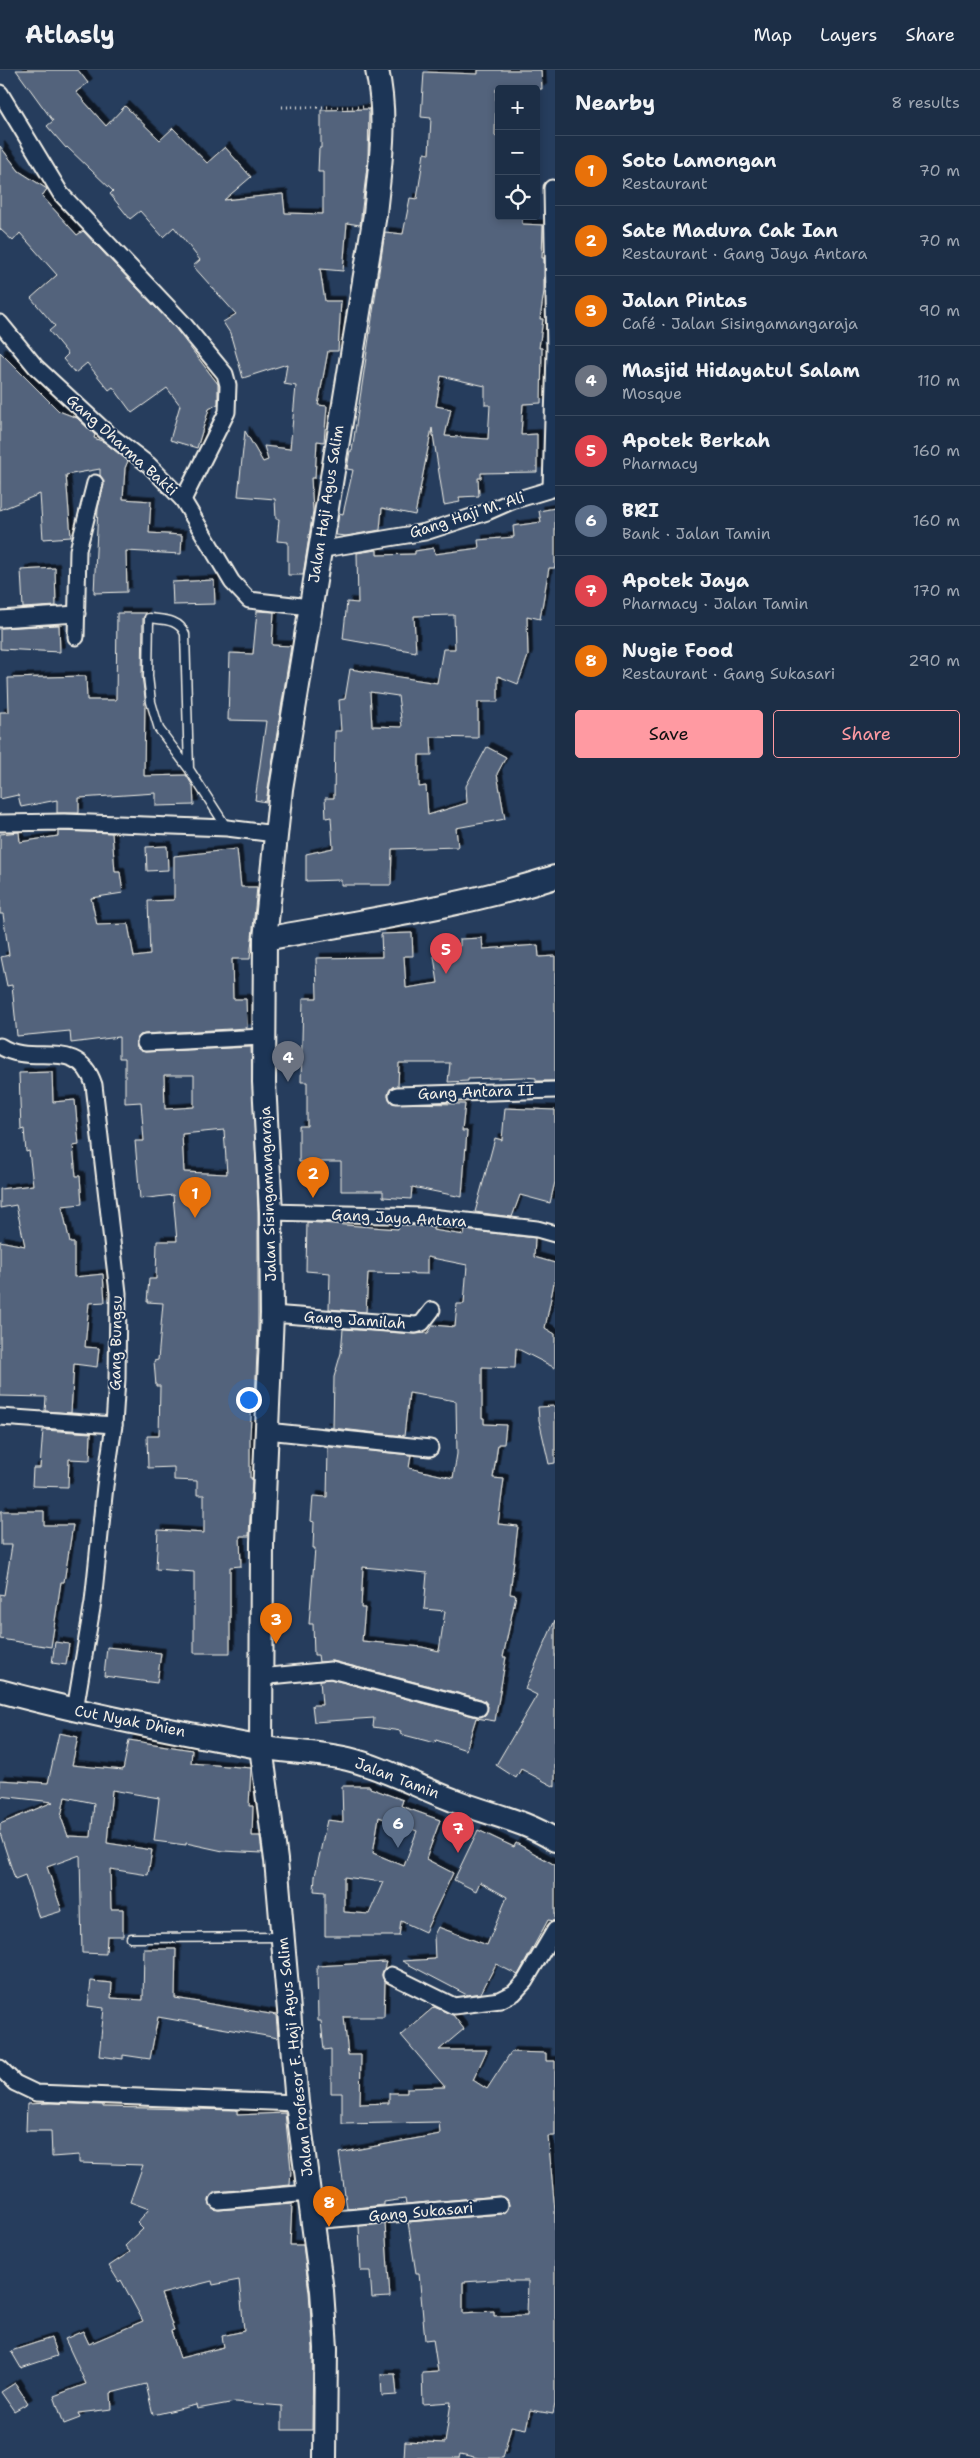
<!DOCTYPE html>
<html lang="en">
<head>
<meta charset="utf-8">
<style>
  body { margin:0; font-family:"Shantell Sans",sans-serif; background:#25364d; color:#f1f3f6 }
  .controls { position:absolute; right:15px; top:15px; display:grid; overflow:hidden; border-radius:5px; box-shadow:0 2px 8px #0003 }
  .controls button { width:45px; height:45px; display:grid; place-items:center; padding:0; border:0; border-bottom:1px solid #3a4a5f; background:#1c2e46; color:#f1f3f6; font:25px sans-serif }
  .you { position:absolute; left:248px; top:1329px; width:18px; height:18px; margin:-12px; border:4px solid #fff; border-radius:50%; background:#1a73e8; box-shadow:0 0 0 8px #1a73e833 }
  .badge { display:grid; place-items:center; width:32px; height:32px; border-radius:50%; background:#ff9aa2; color:#fff; font-size:16px; font-weight:700 }
  .pin { position:absolute; translate:-50% -41px; filter:drop-shadow(0 1px 2px #0008) }
  .pin::after { content:''; position:absolute; top:26px; width:18px; height:15px; background:inherit; clip-path:polygon(0 0,100% 0,50% 100%) }
  .list { margin:0; padding:0; list-style:none }
  h2 { display:flex; justify-content:space-between; align-items:center; height:65px; margin:0; padding:0 20px; font-size:21px }
  h2 small { font-size:16px; font-weight:400; color:#a0a8b3 }
  .list li { display:grid; grid-template-columns:32px 1fr auto; gap:15px; align-items:center; box-sizing:border-box; height:70px; padding:0 20px; border-top:1px solid #3a4a5f }
  .list b { display:block; font-size:19px; white-space:nowrap }
  .list p { margin:0; font-size:16px; white-space:nowrap; color:#a0a8b3 }
  .list em { font-size:16px; font-style:normal; color:#a0a8b3 }
  .actions { display:flex; gap:10px; padding:15px 20px }
  .actions a { flex:1; padding:11px 0; border:1px solid #ff9aa2; border-radius:5px; text-align:center; font-size:18px; color:#ff9aa2 }
  .actions .main { background:#ff9aa2; color:#111 }
  .icon { flex:none; width:28px; height:28px; fill:none; stroke:currentColor; stroke-width:2; stroke-linecap:round; stroke-linejoin:round }
  .map { position:relative; flex:none; width:555px; height:2388px; overflow:hidden }
  header { display:flex; align-items:center; gap:30px; box-sizing:border-box; height:70px; padding:0 25px; background:#1c2e46; border-bottom:1px solid #3a4a5f }
  header strong { font-size:24px }
  nav { display:flex; gap:28px; margin-inline-start:auto; font-size:18px }
  main { display:flex }
  aside { flex:1; background:#1c2e46 }
  .map>svg:first-child { display:block }
  .building { fill:#52647b; stroke:#f4f1e8; fill-rule:evenodd; filter:url(#shadow) }
  .lines { fill:none; stroke-linecap:round; stroke-linejoin:round }
  .lane-casing { stroke:#f4f1e8; stroke-width:11 }
  .street-casing { stroke:#f4f1e8; stroke-width:19 }
  .secondary-casing { stroke:#f4f1e8; stroke-width:26 }
  .path { stroke:#f4f1e8; stroke-width:3; stroke-dasharray:1 4; stroke-linecap:butt }
  .lane { stroke:#1d3557; stroke-width:8 }
  .street { stroke:#1d3557; stroke-width:15 }
  .secondary { stroke:#1d3557; stroke-width:22 }
  .labels { text-anchor:middle; dominant-baseline:central; stroke-width:4; stroke-linejoin:round; paint-order:stroke }
  .street-label { font-size:15px; fill:#f4f1e8; stroke:#1d3557 }
</style>
</head>
<body>
<header>
<strong>Atlasly</strong>
<nav><a>Map</a><a>Layers</a><a>Share</a></nav>
</header>
<main>
<div class="map">
<svg width="555" height="2388" viewBox="0 0 555 2388">
  <defs>
    <filter id="shadow"><feDropShadow dx="4.5" dy="-4.5" stdDeviation="0" flood-color="#0009"/></filter>
  </defs>
  <rect width="100%" height="100%" fill="#263d5d"/>
  <filter id="ink" filterUnits="userSpaceOnUse"><feTurbulence type="fractalNoise" baseFrequency=".02" numOctaves="2"/><feDisplacementMap in="SourceGraphic" scale="10" xChannelSelector="R" yChannelSelector="G"/><feConvolveMatrix kernelMatrix="1 2 1 2 8 2 1 2 1" color-interpolation-filters="sRGB"/></filter>
  <g filter="url(#ink)">
    <g class="building">
      <path d="M16,0H78L88,13L76,22L106,56L125,36L160,70L173,58L207,93L225,77L251,107L224,130L283,124L285,143L323,144V102H318L319,78H321V40L369,39L368,88L360,155L347,153L343,201L320,199L325,231H341L338,281H328L318,335L327,336L324,372L317,371L315,408H311L313,441L303,505H288V472L277,471L279,449H276L275,429L238,426L245,361L263,392L268,390L264,376L290,379L296,316L284,314L287,294L243,308L230,263L223,252L236,244L193,196L200,190L174,157L163,167L140,141L130,149L110,124L113,121L67,77L66,78L47,56L53,51Z"/>
      <path d="M478,0H541L542,19H496L495,66H499V146H522V154L543,155L542,188H544V221L540,249H543L539,278H542L541,333L523,334L521,365L537,364V402L481,403V408H478L479,426L459,427L460,432L444,435L432,358L415,445L382,438L380,460L346,466L336,465L339,443L343,444L353,400L347,399L350,381H352L385,162L403,164L410,128L417,129L424,83L429,84L431,48L421,47L424,2L478,4ZM441,306L485,316V335H490L488,369L445,366L451,339L436,336Z"/>
      <path d="M0,76L19,101L47,119L42,126L77,165L83,161L176,259L218,314V334L209,339L197,378L170,370L180,335L167,318L132,343L113,317L109,320L87,293L75,303L63,289L68,284L49,261L55,256L31,228L57,205L20,163L13,171L0,159Z"/>
      <path d="M0,282L59,341L77,348L95,365L94,368L104,372L128,391L125,398L123,429L151,431L149,463L182,465L181,484L126,481L127,522L94,523L98,438L104,415L100,405V399L66,405L71,467L43,469L40,424L0,440Z"/>
      <path d="M555,438V498H549L540,549L527,546L528,586L518,614L498,606V632H478V668L431,667L432,685H419V717L426,716L428,745L467,733L466,716L487,677L506,687L497,704L505,749L456,758L458,777L392,779L391,815H341V810L306,811V784L333,778L331,747L326,748L325,728H334L335,661H341L339,630L345,629L350,599L437,613L443,579H455L454,545L414,546L416,582L343,569L347,532L358,533L357,483L377,480V485L415,484V481L434,478L435,484L479,478L478,470L514,467L513,456L541,452L539,441ZM370,622L398,626L402,657L372,656Z"/>
      <path d="M55,498L56,536L23,538L21,500Z"/>
      <path d="M214,510L215,534L173,535L172,512Z"/>
      <path d="M257,541L274,542L272,575L291,576L266,732L255,730L266,651L228,650L230,583L253,584Z"/>
      <path d="M117,543H146L143,548L142,606L145,628L144,706L186,705L193,716L194,735L156,736V723L79,728V743H57V730L21,737L18,725L0,729V642H9L8,608L86,606L87,630H116Z"/>
      <path d="M59,555L60,582L0,579V558Z"/>
      <path d="M58,761L112,763L115,802H120L123,823L91,828L97,855L128,854L134,887L150,885L148,831L174,830V786L237,779L241,817H257L250,889H232L233,929H246L247,958L145,964L140,965L136,973L137,978L145,982L251,977L258,1142V1259L255,1329H252L250,1366V1408H252L249,1466H240L241,1496L230,1497V1583H194V1502L156,1499L158,1460L204,1463V1425H197V1411L174,1410V1397L148,1398L147,1366H159L160,1316H156L154,1291L158,1290L163,1233L147,1232L149,1209H156L157,1171H177L173,1125L140,1129L135,1071H144L141,1032L125,1033V988H119V967L71,973L70,961L17,966L12,915L7,916L1,887L9,885L3,844H0V764L19,762L20,772L58,766ZM164,1005H194V1037L165,1039ZM224,1060L227,1104L184,1102L182,1064Z"/>
      <path d="M167,776L168,800L147,801L146,777Z"/>
      <path d="M412,863L413,886H404L406,918L438,913L433,880L460,876V869L482,868L483,879L538,875L539,887L555,886V1011H536V1008L524,1007L468,1009V1011L448,1012L450,993H399L398,1016L392,1017L388,1025L392,1033L465,1034L462,1061H467L462,1127L412,1117L411,1129L383,1127V1121H341V1092H299V1056H307V1012H301L303,928H317L316,888L382,887L381,864Z"/>
      <path d="M52,1002L53,1032L75,1030L79,1075L73,1076L76,1106H80L82,1134L62,1136L70,1173H74V1207L103,1204L105,1232L89,1233L85,1277L99,1278L97,1297L74,1294L71,1343L45,1341L46,1327L0,1326V1171L25,1176L16,1135L0,1138V1119L33,1115L29,1081L26,1082L24,1059L21,1060L19,1003Z"/>
      <path d="M505,1038L555,1040V1112L550,1133L520,1125L512,1147L475,1142L495,1068L502,1070Z"/>
      <path d="M307,1152L398,1159L399,1155H403L433,1157V1160L464,1165L465,1160L535,1168L534,1187L555,1193V1208L545,1258L555,1264V1298L516,1278L515,1298L482,1297V1348H484V1354L506,1355L504,1374H498L493,1408L504,1409L498,1454L518,1456L510,1524L516,1525L503,1587H506L495,1651L476,1648L466,1680L436,1670L435,1673L400,1664L401,1661L373,1657L374,1648L314,1652L312,1635H322L320,1610L330,1609L477,1647L485,1645L488,1636L481,1629L333,1591L319,1592L318,1585H314L313,1554H309L315,1478H313L314,1452L311,1451L313,1426L327,1427L328,1378L320,1376L411,1385L409,1398L453,1408L457,1384L456,1331L409,1323L404,1366L323,1357L333,1358L334,1307L341,1283L343,1259L415,1264L428,1263L433,1255L455,1257L457,1234H464L467,1195L427,1187V1204L368,1203L366,1242L329,1239L330,1203L306,1201ZM363,1497L427,1503L424,1539L445,1541L439,1581L422,1577L362,1571L365,1538H361Z"/>
      <path d="M555,1336V1393L549,1394L539,1350L538,1337Z"/>
      <path d="M43,1360L91,1363L90,1390L69,1389L68,1417L32,1416L33,1398H40Z"/>
      <path d="M1,1441H44V1455H73L64,1512H61L51,1577L0,1569V1524L4,1525L12,1475H1Z"/>
      <path d="M555,1550V1717L521,1699L516,1708L496,1695L537,1625L525,1619Z"/>
      <path d="M55,1572L69,1574L66,1595L52,1593Z"/>
      <path d="M107,1577L161,1583L157,1613L104,1606Z"/>
      <path d="M59,1663L78,1667L72,1695L123,1700L129,1670L192,1680L191,1693L251,1698L249,1736H253L252,1766H260L262,1783L223,1781L186,1773V1775L154,1771L159,1728L112,1720L107,1773L152,1780L148,1805L110,1799L111,1839H123V1866H107L106,1884L82,1883L80,1785L47,1797L62,1841L39,1848L25,1805L15,1809L0,1763V1754L53,1732L0,1726V1710L48,1713ZM65,1727L94,1733L91,1767L68,1766L61,1747Z"/>
      <path d="M342,1716H370V1718L403,1730L401,1736L440,1750L426,1789L453,1803L425,1862L401,1851L399,1866H325V1822L314,1821L315,1806L327,1750L343,1752ZM379,1747L417,1761L404,1796L373,1783ZM344,1807L383,1812L369,1844L344,1842Z"/>
      <path d="M478,1760L514,1777L516,1773L555,1795V1851L548,1850L518,1905L496,1894L481,1923L467,1925L402,1891L435,1889L434,1865L438,1857L487,1875L507,1827L480,1812L476,1821L454,1810Z"/>
      <path d="M144,1879H176L175,1928L276,1945L278,1968L158,1947L150,1989L123,1985V1989L99,1986L104,1938L88,1936L91,1911L112,1913L111,1928L143,1930Z"/>
      <path d="M386,1892L382,1905L385,1912L384,1947H344L348,1985H361L360,2034L389,2033V2023H407V2018L445,2017L401,1965L434,1937L453,1945L464,1959L439,1980H487L473,2010L487,2019L511,1982L546,1983V1991H555V2066H548L555,2141V2334L553,2344L530,2340L526,2359L511,2356L503,2388H479L460,2384L459,2388H404L405,2371L445,2373L451,2332L423,2334L422,2303L438,2302L433,2269L425,2270L419,2203H416L408,2152L501,2144L506,2142L509,2135L507,2129L499,2126L406,2134L405,2129L384,2132V2135L347,2139L339,2083L440,2064L439,2052L342,2054V2023H331V1979L324,1980L321,1951H318L317,1896ZM509,2209V2211H528L527,2245L494,2246V2241L463,2243V2212Z"/>
      <path d="M51,2033L103,2035V2037L237,2040V2045L285,2043L291,2099L290,2115L217,2122L210,2127L209,2132L214,2139L219,2140L292,2134L290,2175H303L309,2222L313,2278L312,2360H282V2336L235,2332L197,2339L196,2335L153,2345L146,2314L111,2323L112,2339L78,2343L80,2348L64,2354L54,2326L86,2314L65,2269L83,2261L89,2274L143,2251L121,2210L119,2212L109,2196L130,2182L125,2176L143,2159L137,2153L149,2139L130,2132L143,2095L79,2093V2085L52,2087L51,2061H26L27,2034ZM239,2210L244,2261L222,2266L224,2277L180,2288L171,2261L174,2260L161,2224L212,2211L213,2215Z"/>
      <path d="M385,2154L390,2227L372,2228L370,2201H361L359,2156Z"/>
      <path d="M51,2268L57,2286L21,2298L11,2281Z"/>
      <path d="M381,2304H395L397,2325L382,2326Z"/>
      <path d="M15,2313L28,2333L14,2341L1,2322Z"/>
    </g>
    <g class="lines">
      <defs>
        <g id="lane">
          <path d="M189,699L185,564C179,549 164,550 149,548L148,606L151,632L159,659L189,699L227,758"/>
          <path d="M131,1868L282,1867"/>
        </g>
        <g id="street">
          <path d="M0,23L61,124L183,253L225,304L228,315L227,342L183,430"/>
          <path d="M0,253L36,297L106,362L149,395L183,430L232,512L249,530L310,537"/>
          <path d="M551,418L555,281L552,118"/>
          <path d="M318,480L425,462L487,442L512,431L555,418"/>
          <path d="M0,549L77,544"/>
          <path d="M76,567L78,480L95,413"/>
          <path d="M0,753L64,752L227,758L275,764"/>
          <path d="M145,973L264,967"/>
          <path d="M0,976C33,998 78,965 94,1015L118,1223L117,1309L114,1355L105,1416L93,1532L75,1640"/>
          <path d="M397,1025L555,1020"/>
          <path d="M271,1142L422,1146L537,1159L555,1164"/>
          <path d="M272,1244L416,1255L422,1253L432,1240"/>
          <path d="M0,1347L114,1355"/>
          <path d="M267,1361L430,1378"/>
          <path d="M260,1607L331,1600L479,1638"/>
          <path d="M391,1905L454,1936L500,1930L514,1923L525,1911L555,1860"/>
          <path d="M0,1998L15,2013L36,2023L297,2033"/>
          <path d="M218,2131L309,2123"/>
          <path d="M312,2151L500,2135"/>
        </g>
        <g id="secondary">
          <path d="M265,869C362,851 460,837 555,807"/>
          <path d="M0,1621C85,1644 172,1661 258,1677C288,1682 318,1682 348,1689C385,1698 418,1717 453,1730C487,1744 524,1750 555,1770"/>
          <path d="M325,2388L326,2278L322,2221L297,2033L276,1790L261,1677L262,1472L272,1244L271,1142L264,1012L265,869L281,719L375,144C380,93 388,51 377,0"/>
        </g>
      </defs>
      <use href="#lane" class="lane-casing"/>
      <use href="#street" class="street-casing"/>
      <use href="#secondary" class="secondary-casing"/>
      <path class="path" d="M282,37H363"/>
      <use href="#lane" class="lane"/>
      <use href="#street" class="street"/>
      <use href="#secondary" class="secondary"/>
    </g>
  </g>
  <g class="labels">
    <g class="street-label">
      <text transform="translate(122 375) rotate(42)">Gang Dharma Bakti</text>
      <text transform="translate(326 434) rotate(-81)">Jalan Haji Agus Salim</text>
      <text transform="translate(467 445) rotate(-18)">Gang Haji M. Ali</text>
      <text transform="translate(476 1022) rotate(-2)">Gang Antara II</text>
      <text transform="translate(268 1124) rotate(-92)">Jalan Sisingamangaraja</text>
      <text transform="translate(399 1148) rotate(3)">Gang Jaya Antara</text>
      <text transform="translate(355 1250) rotate(4)">Gang Jamilah</text>
      <text transform="translate(116 1273) rotate(-89)">Gang Bungsu</text>
      <text transform="translate(130 1651) rotate(11)">Cut Nyak Dhien</text>
      <text transform="translate(397 1708) rotate(21)">Jalan Tamin</text>
      <text transform="translate(295 1987) rotate(-96)">Jalan Profesor F. Haji Agus Salim</text>
      <text transform="translate(421 2142) rotate(-5)">Gang Sukasari</text>
    </g>
  </g>
</svg>
<div class="controls">
<button>+</button>
<button>−</button>
<button><svg class="icon" aria-label="locate" viewBox="0 0 24 24"><circle cx="12" cy="12" r="6"/><path d="M12 2v4M12 18v4M2 12h4M18 12h4"/></svg></button>
</div>
<div class="you"></div>
<div class="pin badge" style="left:195px;top:1148px;background:#e8710a">1</div>
<div class="pin badge" style="left:313px;top:1128px;background:#e8710a">2</div>
<div class="pin badge" style="left:276px;top:1574px;background:#e8710a">3</div>
<div class="pin badge" style="left:288px;top:1012px;background:#6b7280">4</div>
<div class="pin badge" style="left:446px;top:904px;background:#e0444e">5</div>
<div class="pin badge" style="left:398px;top:1778px;background:#5c6f8a">6</div>
<div class="pin badge" style="left:458px;top:1783px;background:#e0444e">7</div>
<div class="pin badge" style="left:329px;top:2157px;background:#e8710a">8</div>
</div>
<aside>
<h2>Nearby<small>8 results</small></h2>
<ul class="list">
<li><span class="badge" style="background:#e8710a">1</span><div><b>Soto Lamongan</b><p>Restaurant</p></div><em>70 m</em></li>
<li><span class="badge" style="background:#e8710a">2</span><div><b>Sate Madura Cak Ian</b><p>Restaurant · Gang Jaya Antara</p></div><em>70 m</em></li>
<li><span class="badge" style="background:#e8710a">3</span><div><b>Jalan Pintas</b><p>Café · Jalan Sisingamangaraja</p></div><em>90 m</em></li>
<li><span class="badge" style="background:#6b7280">4</span><div><b>Masjid Hidayatul Salam</b><p>Mosque</p></div><em>110 m</em></li>
<li><span class="badge" style="background:#e0444e">5</span><div><b>Apotek Berkah</b><p>Pharmacy</p></div><em>160 m</em></li>
<li><span class="badge" style="background:#5c6f8a">6</span><div><b>BRI</b><p>Bank · Jalan Tamin</p></div><em>160 m</em></li>
<li><span class="badge" style="background:#e0444e">7</span><div><b>Apotek Jaya</b><p>Pharmacy · Jalan Tamin</p></div><em>170 m</em></li>
<li><span class="badge" style="background:#e8710a">8</span><div><b>Nugie Food</b><p>Restaurant · Gang Sukasari</p></div><em>290 m</em></li>
</ul>
<div class="actions"><a class="main">Save</a><a>Share</a></div>
</aside>
</main>
</body>
</html>
